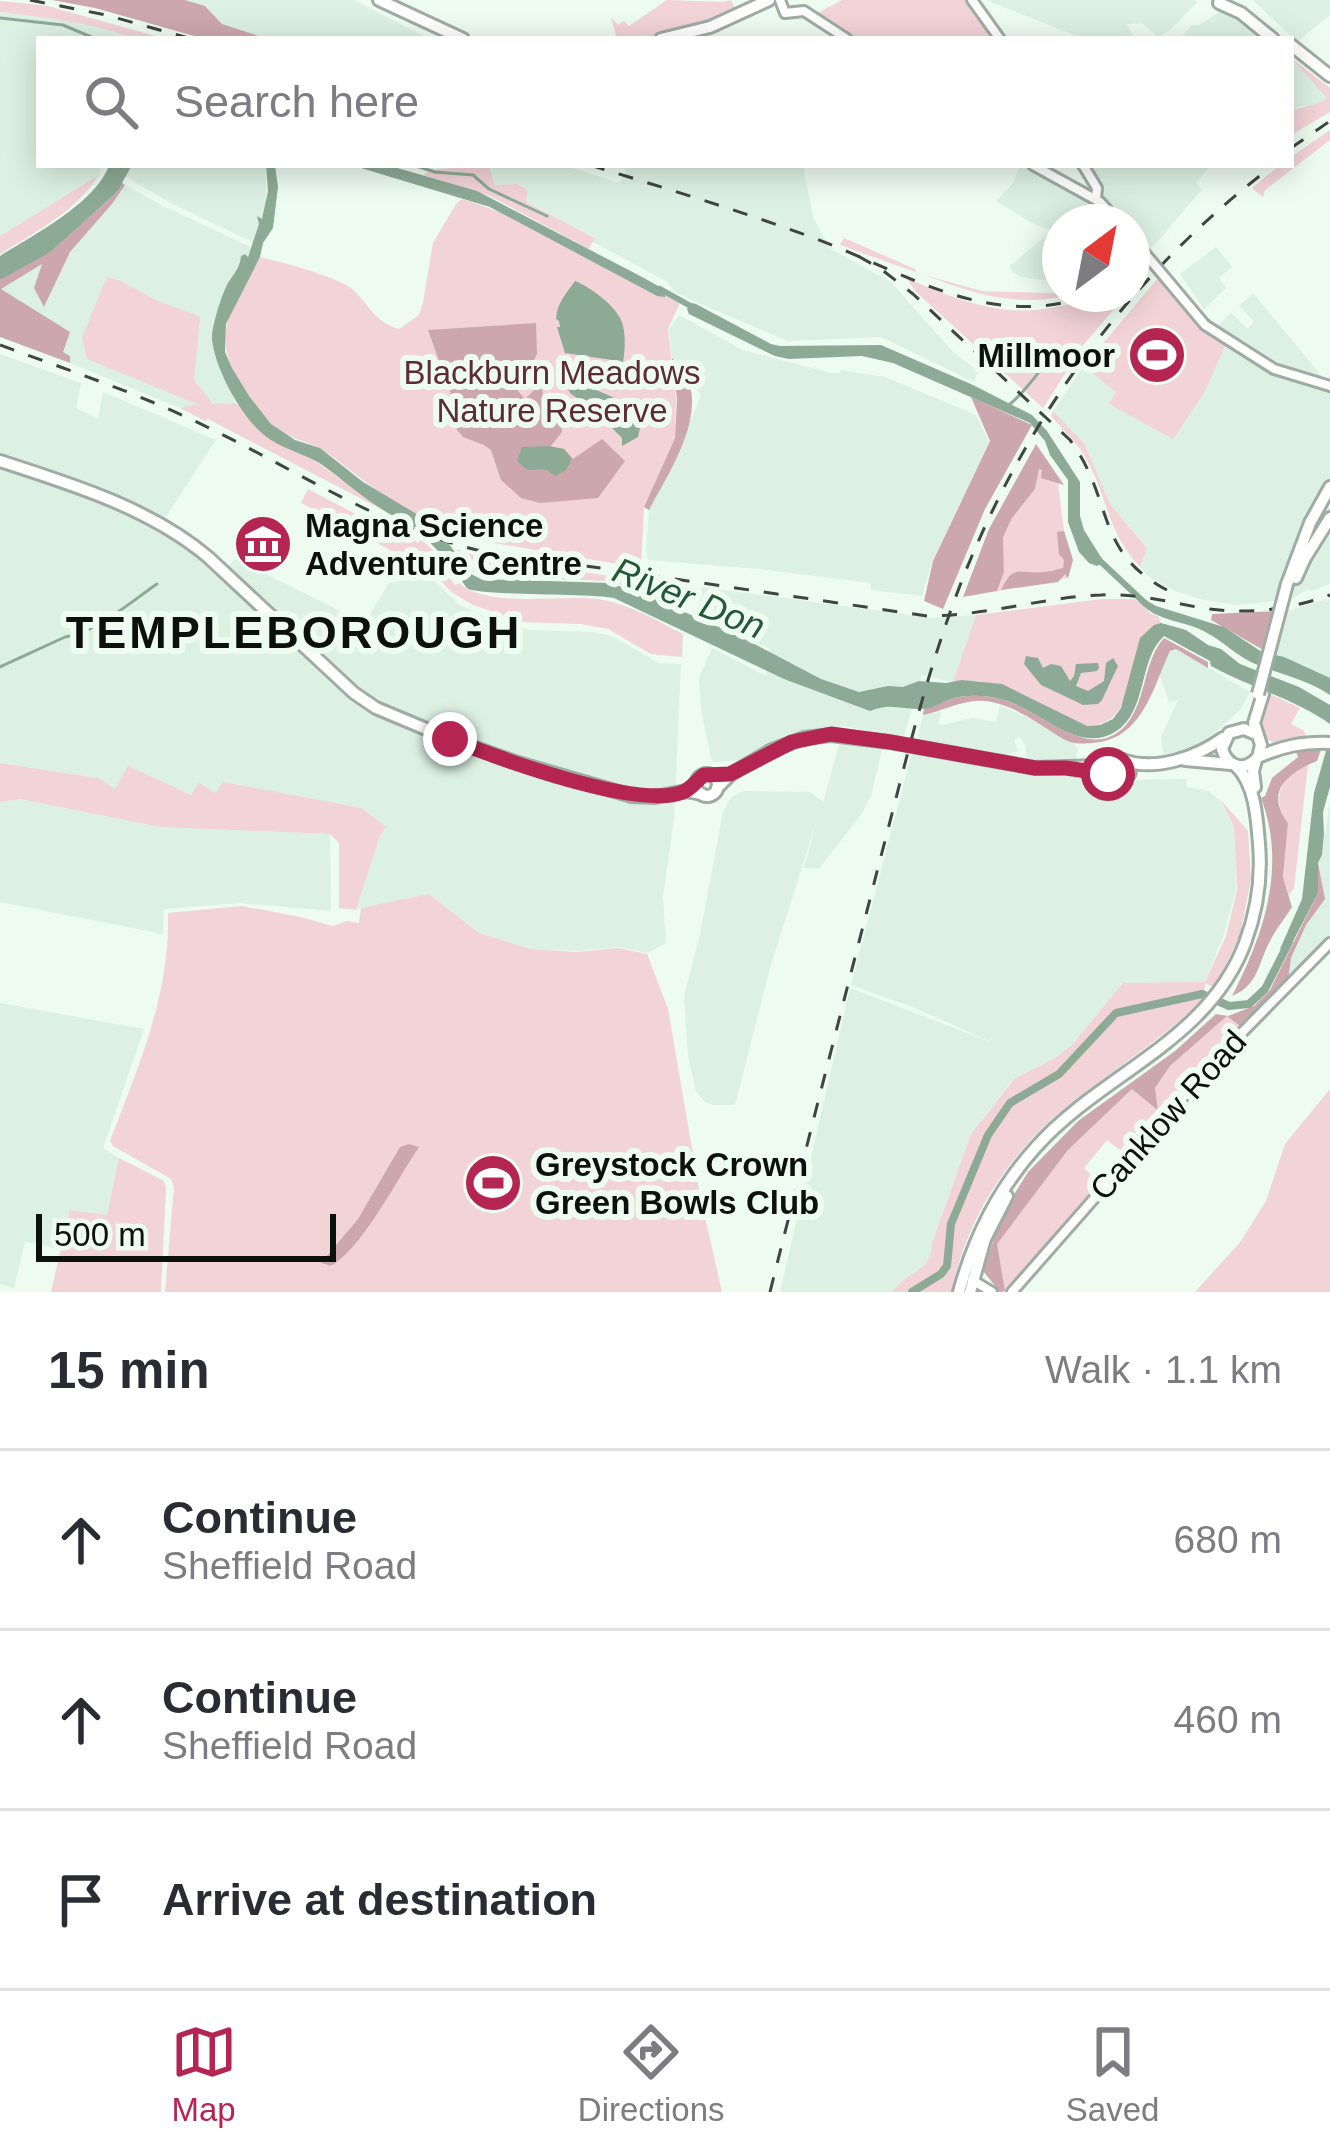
<!DOCTYPE html>
<html lang="en">
<head>
<meta charset="utf-8">
<style>
  body { margin:0; font-family:Helvetica,sans-serif; background:#f2f2f3; color:#2b2b33 }
  .compass { position:absolute; left:1042px; top:204px; width:108px; height:108px; border-radius:50%; background:#fff; box-shadow:0 6px 30px #0003; rotate:32deg }
  .scale { position:absolute; left:36px; bottom:30px; width:300px; box-sizing:border-box; padding-left:12px; border:6px solid #0d110e; border-top:0; font-size:33px; line-height:42px; white-space:nowrap; color:#0d110e; -webkit-text-stroke:9px #edfbf1; paint-order:stroke }
  .stop { position:absolute; width:36px; height:36px; margin:-27px; border:9px solid #b42554; border-radius:50%; background:#fff }
  .stop.end { background:#b42554; border-color:#fff; box-shadow:0 3px 12px #0008 }
  .list { margin:0; padding:0; list-style:none }
  h2 { display:flex; justify-content:space-between; align-items:center; height:156px; margin:0; padding:0 48px; font-size:51px }
  h2 small { font-size:39px; font-weight:400; color:#7c7c81 }
  .list li { display:grid; grid-template-columns:78px 1fr auto; gap:36px; align-items:center; box-sizing:border-box; height:180px; padding:0 48px; border-top:3px solid #e1e1e2 }
  .list b { display:block; font-size:45px; white-space:nowrap }
  .list p { margin:0; font-size:39px; white-space:nowrap; color:#7c7c81 }
  .list em { font-size:39px; font-style:normal; color:#7c7c81 }
  .icon { flex:none; width:66px; height:66px; fill:none; stroke:currentColor; stroke-width:2; stroke-linecap:round; stroke-linejoin:round }
  .map { position:relative; flex:none; width:1330px; height:1292px; overflow:hidden }
  .search { position:absolute; background:#fff; box-shadow:0 6px 30px #0003; left:36px; right:36px; top:36px; height:132px; display:flex; align-items:center; gap:30px; box-sizing:border-box; padding:0 42px; border-radius:0px; color:#7c7c81; font-size:45px }
  .sheet { height:696px; background:#fff }
  nav { display:flex; justify-content:space-around; align-items:center; box-sizing:border-box; height:168px; border-top:3px solid #e1e1e2; background:#fff; font-size:33px; color:#7c7c81 }
  nav a { display:grid; justify-items:center; gap:6px }
  nav .on { color:#b42554 }
  .map>svg:first-child { display:block }
  .built { fill:#dcf1e3 }
  .green { fill:#f2d3d8 }
  .forest { fill:#cca8ae }
  .water { fill:#8daa96 }
  .lines { fill:none; stroke-linecap:round; stroke-linejoin:round }
  .stream { stroke:#8daa96; stroke-width:3 }
  .canal { stroke:#8daa96; stroke-width:6 }
  .river { stroke:#8daa96; stroke-width:8 }
  .minor-casing { stroke:#9faca3; stroke-width:14 }
  .major-casing { stroke:#9faca3; stroke-width:16 }
  .minor { stroke:#fff; stroke-width:8 }
  .major { stroke:#fff; stroke-width:10 }
  .rail { stroke:#3f4540; stroke-width:3; stroke-dasharray:15 15; stroke-linecap:butt }
  .minor-bridge-casing { stroke:#9faca3; stroke-width:14; stroke-linecap:butt }
  .major-bridge-casing { stroke:#9faca3; stroke-width:16; stroke-linecap:butt }
  .minor-bridge { stroke:#fff; stroke-width:8 }
  .major-bridge { stroke:#fff; stroke-width:10 }
  .route { stroke:#b42554; stroke-width:15 }
  .labels { text-anchor:middle; dominant-baseline:central; stroke-width:12; stroke-linejoin:round; paint-order:stroke }
  .poi-label { font-size:33px; font-weight:bold; fill:#0d110e; stroke:#edfbf1; text-anchor:start }
  .park-label { font-size:33px; fill:#5c2b36; stroke:#edfbf1 }
  .street-label { font-size:33px; fill:#0d110e; stroke:#edfbf1 }
  .water-label { font-size:36px; font-style:italic; fill:#255639; stroke:#edfbf1 }
  .district-label { font-size:45px; font-weight:bold; letter-spacing:3px; fill:#0d110e; stroke:#edfbf1 }
</style>
</head>
<body>
<div class="map">
<svg width="1330" height="1292" viewBox="0 0 1330 1292">
  <rect width="100%" height="100%" fill="#edfbf1"/>
  <g class="built">
    <path d="M185,0H354L430,39H268L222,24L205,6Z"/>
    <path d="M986,0H1195L1197,2L1169,31L1158,37L1142,23L1127,24L1135,39H1076L1074,35Z"/>
    <path d="M1253,0H1330V15L1297,42Z"/>
    <path d="M1221,11L1237,19L1264,39H1180L1192,25H1199Z"/>
    <path d="M0,12L69,20L102,27L129,36V39H39V165H102L99,175L0,236Z"/>
    <path d="M1291,59L1328,98L1317,105L1302,106L1291,112Z"/>
    <path d="M132,165H266V207L253,242L174,205L125,176Z"/>
    <path d="M489,165H563L619,183L627,170L617,165H803L813,217L829,248L891,282L952,351L978,371L974,382L881,337L788,341L689,299L675,292L666,281L593,242L595,237L525,202L528,190L518,184L493,185Z"/>
    <path d="M1020,165H1027L1061,187L1092,201L1102,187L1089,165H1211L1196,183L1202,189L1160,239L1140,256L1134,250L1132,251V222H1060V282L1021,277L1013,273L1010,266L1053,230L1036,225L996,201L1013,183Z"/>
    <path d="M125,185L161,205L251,247L248,257L245,254L241,256L242,262L226,289L212,339L235,403L180,408L70,363V356L61,351L0,289L44,263L45,305L70,252L112,204Z"/>
    <path d="M1216,247L1232,267L1219,278L1226,288L1204,309L1180,274Z"/>
    <path d="M1253,293L1330,386V480L1316,502L1330,508V584L1311,591L1309,589L1292,599L1237,605L1204,600L1175,591L1149,577L1140,567L1147,547L1110,504L1084,443L1053,411L1084,366L1117,392L1110,403L1204,393L1226,344L1260,365L1262,363L1211,331L1231,313L1248,329L1254,321L1239,306Z"/>
    <path d="M679,315L743,350L831,373H840L841,370L885,377L976,415L989,442L932,562L922,596L871,590L870,583L760,569L648,560L646,552L649,509L674,462L701,395L689,382L681,366L672,358L669,329Z"/>
    <path d="M0,354L81,383L76,408L98,419L103,392L216,440L158,529L182,542L219,576L235,559L365,623L389,583L408,580L416,571L432,579L460,605L500,623L530,630L592,632L611,636L659,663L681,664L674,819L663,897L666,943L648,953L618,947L577,951L531,949L479,933L429,894L356,910L380,836L386,827L362,808L223,783L216,793L192,795L176,790H116L98,778L0,763Z"/>
    <path d="M702,587L932,618L976,615L953,682L922,675L903,739L844,726L798,732L743,760L712,762L701,710L699,678L712,648L766,676L770,649L697,615Z"/>
    <path d="M1330,598V678L1276,655L1288,611Z"/>
    <path d="M1176,649L1250,692L1240,710L1201,745L1194,750L1163,754L1161,737L1178,700L1169,702L1159,673L1170,651Z"/>
    <path d="M1000,705L1057,731L1076,743L1074,746L1078,749L1075,763L1039,764L1027,761L1025,745L1020,737L1014,740L1018,751L1005,756L919,739L918,735L923,715L941,712L938,724L941,725L973,718L996,722Z"/>
    <path d="M841,738L883,746L871,796L860,816L819,869L804,868L817,820L770,968L735,1105H713L705,1102L696,1091L688,1056L684,996L700,934L723,812L731,797L743,791L810,792L823,802Z"/>
    <path d="M912,752L1040,774L1102,776L1118,789L1121,784L1138,780L1186,779L1187,787L1209,791L1220,801L1234,826L1236,890L1224,934L1205,982L1123,984L1072,1045L1055,1058L1012,1080L971,1134L932,1243V1253L927,1266L899,1283L892,1292H780L850,988L993,1043L920,1010L851,985Z"/>
    <path d="M20,799L160,827L330,834L331,911L240,903L164,909L163,934L0,902V802Z"/>
    <path d="M1330,800V936L1288,981L1291,958L1306,925L1325,899L1318,863L1322,855Z"/>
    <path d="M0,1003L144,1029L103,1148L119,1158L107,1215L70,1210L61,1249L25,1242L14,1288L0,1284Z"/>
  </g>
  <g class="green">
    <path d="M667,0L723,2L731,0L734,6L732,14C695,27 657,39 617,39L611,17L618,25L624,21L629,26Z"/>
    <path d="M842,0H965L993,39H853L816,14Z"/>
    <path d="M0,1L48,6L166,39H129L128,36C86,22 44,17 0,12Z"/>
    <path d="M1291,58L1330,88V112L1291,135V112C1303,105 1315,107 1327,98Z"/>
    <path d="M1330,130V140L1265,190L1263,197L1252,188L1280,165H1291V157Z"/>
    <path d="M466,165H489L494,185L517,184L528,190L526,202L595,238L589,249L490,196L423,175L432,170L465,167Z"/>
    <path d="M99,175C77,211 35,232 0,254V236Z"/>
    <path d="M462,199L503,213L657,296L665,295L680,303L668,329L676,399L675,438L644,507L641,568L500,544L443,537C429,518 410,512 391,500C367,485 347,466 324,451C312,443 296,440 282,432C269,425 260,410 251,399C207,342 227,313 260,257C285,263 323,273 346,285C367,297 369,320 399,329L419,315L423,303L433,243L456,204Z"/>
    <path d="M844,238L915,269L917,273L982,291L1073,294C1013,310 968,291 913,271C889,263 865,254 840,245Z"/>
    <path d="M107,277L121,281L158,301L196,315L200,318L194,380L213,404L235,403L245,410L251,421L261,432L317,462L379,508L208,419L205,421L180,408L197,404L87,359L82,337Z"/>
    <path d="M1159,277L1205,331L1226,344L1204,393L1173,439L1109,404L1116,392L1084,366Z"/>
    <path d="M906,278C950,297 995,316 1043,309C1072,306 1098,294 1127,294L1085,343L1043,408L916,292Z"/>
    <path d="M1053,411L1084,443L1110,504L1147,548L1140,567C1107,532 1109,501 1088,462C1079,444 1064,431 1051,416Z"/>
    <path d="M1039,468L1042,469V478L1058,483L1064,531L1073,560L1068,578L997,591L1004,572L1003,539L1012,518L1035,489Z"/>
    <path d="M308,489L382,528L386,526L403,532L418,543L421,539L445,562L441,567L455,585L459,583C489,609 559,594 597,599C628,603 656,620 683,634L682,657L651,654L608,629L581,624L522,622L473,605L450,591L435,574L301,503Z"/>
    <path d="M456,549L478,557L687,587L685,610L648,593L609,581L482,577L471,570Z"/>
    <path d="M1102,599H1137L1150,613L1158,616L1161,623C1116,645 1148,722 1087,726C1044,709 1003,674 953,682L976,615Z"/>
    <path d="M1266,692L1300,708L1291,724L1303,730L1307,737C1283,743 1270,751 1257,725Z"/>
    <path d="M0,763L98,778L115,789L128,766L191,795L199,783L216,793L223,782L362,808L386,827L380,836L356,910L339,908V843L330,834L160,827L20,799L0,802Z"/>
    <path d="M1308,765L1294,888L1289,895L1283,877L1288,823C1270,799 1281,775 1308,765Z"/>
    <path d="M1220,799L1248,831L1251,879L1240,935L1215,988L1205,983L1204,999C1157,1044 1101,1077 1052,1119C1002,1164 964,1226 952,1292H892C906,1271 933,1272 932,1243L971,1134L1014,1079L1055,1058L1072,1045L1123,983L1205,982L1226,936L1237,890L1234,826Z"/>
    <path d="M429,894L479,933L531,949L576,952L618,948L647,954L668,1009L700,1195L722,1292H165L174,1187L171,1179L113,1146L110,1141C139,1064 170,996 168,913L241,906L296,916L333,926L346,921L359,923L361,908Z"/>
    <path d="M1227,1016L1241,1027L1125,1154L1107,1140L1084,1168L1100,1184L1004,1292H1002L1004,1290L996,1244L1068,1150L1132,1089L1156,1110L1155,1088L1170,1066Z"/>
    <path d="M1330,1089V1292H1195L1241,1241L1266,1201L1285,1144Z"/>
    <path d="M119,1158L164,1181L166,1188L161,1292H51L70,1210L107,1215Z"/>
  </g>
  <g class="forest">
    <path d="M52,0H185L205,6L222,24L268,39H205L95,8Z"/>
    <path d="M121,182L125,185L112,204L70,252L44,307L34,288L42,264L1,289L70,332L63,352L70,356V363L0,337V280L33,259L52,251L117,192Z"/>
    <path d="M536,323L537,354L518,391L525,399L542,382L544,414L561,416L562,432L550,447L564,449L573,459L602,439L625,461L598,498L540,503L521,498L501,480L491,450L484,445L463,437L457,430L451,394L428,330Z"/>
    <path d="M672,358C719,398 672,467 649,510L644,507L675,438L677,399Z"/>
    <path d="M971,397L1032,425L985,509L943,609L924,601L933,561L990,441Z"/>
    <path d="M1036,444L1064,485L1041,478L1042,470L1039,469L1035,489L1012,518L1003,538L1004,572L997,591L963,597L989,529Z"/>
    <path d="M1064,531L1073,560L1068,578L1065,574L1058,582L1001,590C1014,562 1020,575 1044,572C1051,572 1057,569 1063,568L1064,560L1059,554L1057,532Z"/>
    <path d="M1276,611L1265,651L1211,620L1212,614Z"/>
    <path d="M1164,638L1208,662V668L1176,649L1170,651C1152,690 1142,740 1092,743C1078,744 1071,744 1060,737C1037,723 1013,704 985,701C963,699 944,711 923,715L924,709C934,707 940,702 949,699C963,695 982,695 996,698C1035,704 1085,763 1122,729C1147,706 1142,662 1164,638Z"/>
    <path d="M1294,747H1322L1317,761C1288,773 1264,791 1288,823L1283,877L1292,907C1285,918 1276,929 1270,941C1258,963 1259,985 1232,996C1264,934 1287,866 1261,798L1265,796L1272,778L1298,757Z"/>
    <path d="M1318,863L1325,899L1306,925L1291,958L1288,981L1241,1027L1227,1016L1170,1066L1155,1088L1158,1111L1132,1089L1068,1150L997,1244L1005,1291L1000,1292L983,1271L1003,1212L1028,1172L1078,1121L1175,1051L1216,1014L1228,1016L1254,1006L1270,990L1318,893Z"/>
    <path d="M409,1144L419,1147C398,1178 366,1240 338,1261C330,1268 330,1265 321,1263L358,1219L400,1147Z"/>
  </g>
  <g class="water">
    <path d="M109,165H132L117,192L52,251L0,280V256C32,236 97,202 109,165Z"/>
    <path d="M266,165H275L278,187L273,228L263,243L260,257L226,324L225,352L232,368L249,396L271,424L295,440L320,448L363,482L435,525L471,574L481,579L610,583L648,596L739,636L821,679L859,692L888,686L903,687L919,681L946,683L962,680L1002,684L1087,726L1100,725L1113,719L1121,708L1140,638L1154,625L1161,623L1186,630L1208,645L1221,649L1240,664L1299,687L1330,705V724C1295,699 1249,687 1211,666L1210,661L1164,636C1138,659 1148,712 1115,732C1076,756 1035,704 996,698C982,695 963,695 950,699C941,702 934,708 924,709C904,710 890,702 870,711L784,679L614,598C590,593 475,596 467,588C463,584 461,578 458,573C444,557 429,540 412,527C402,520 390,515 380,508C359,495 341,478 321,464C305,454 286,450 271,440C244,423 216,372 212,340C211,329 221,297 226,287C231,276 240,270 241,256L245,254L248,257L259,224L257,216L262,219L268,191Z"/>
    <path d="M351,165H387L477,191L644,278L665,290V297L657,296L490,207Z"/>
    <path d="M575,281C590,287 612,303 620,318C627,331 625,354 622,368L614,372L612,360L565,353L557,327H560L559,321L556,319C557,302 567,293 575,281Z"/>
    <path d="M691,303L696,304L771,344L780,346L881,345L973,385L1032,415L1047,431L1080,482V516L1084,530L1104,562L1097,566L1089,563L1079,552L1068,522V480L1050,455L1045,441L1030,423L893,363L862,356L789,359L775,356L689,314L687,309Z"/>
    <path d="M572,379C587,388 619,396 627,408L631,406L642,419L638,437L622,446V438L596,412L570,393L568,389Z"/>
    <path d="M549,446L564,449L572,459L566,470L555,476L547,470C533,467 529,476 517,460L522,447Z"/>
    <path d="M1142,598L1156,606L1224,627L1262,652L1284,657L1330,678V695C1306,679 1279,674 1253,663C1232,653 1218,636 1197,628C1176,620 1153,619 1139,601Z"/>
    <path d="M1026,656L1038,658L1043,668L1051,664L1061,666L1070,681L1074,676L1076,664L1098,663L1099,668L1097,671L1081,673L1076,686L1088,691L1104,681L1106,663L1113,658L1118,666L1102,700L1098,704L1083,705L1077,702L1041,685L1024,664Z"/>
    <path d="M1330,737V787L1323,812L1324,834L1322,855L1318,863V893L1287,953L1280,949L1302,899L1314,793Z"/>
  </g>
  <g class="lines">
    <g class="stream">
      <path d="M0,18L63,25L96,39"/>
      <path d="M413,165L435,172L473,175L489,189L547,216"/>
      <path d="M1009,405C1027,391 1041,367 1058,349"/>
      <path d="M0,667L65,637C97,632 129,603 157,584"/>
    </g>
    <g class="canal">
      <path d="M660,289L696,309"/>
      <path d="M1099,560L1146,604"/>
    </g>
    <path class="river" d="M912,1292L941,1274L947,1266L951,1224L988,1135L1010,1103L1059,1074L1116,1013L1202,994L1229,1006L1249,1004L1265,989L1289,942"/>
    <defs>
      <g id="minor">
        <path d="M780,0L785,13L804,11L847,39"/>
        <path d="M972,0L1000,39"/>
        <path d="M1033,165L1100,202L1118,222"/>
        <path d="M1083,165L1097,188L1096,198"/>
        <path d="M1205,325L1274,369L1330,386"/>
        <path d="M972,1280L992,1292"/>
        <path d="M1012,1292L1220,1055L1330,943"/>
      </g>
      <g id="major">
        <path d="M379,0L463,39"/>
        <path d="M1219,3L1241,13L1273,39"/>
        <path d="M661,39L710,27L769,0"/>
        <path d="M1291,45L1330,76"/>
        <path d="M0,461C71,484 150,508 208,557L354,693L376,708L450,739L518,763L632,796L655,797L686,791L702,794"/>
        <path d="M1296,578L1305,558L1330,518"/>
        <path d="M1287,584L1310,523L1330,487"/>
        <path d="M1256,734L1244,729L1229,733L1222,749C1228,768 1245,772 1258,757L1261,745L1254,723L1263,694"/>
        <path d="M1258,757C1283,746 1303,742 1330,743"/>
        <circle cx="1120" cy="770" r="10"/>
        <path d="M1123,760C1155,772 1197,757 1223,738"/>
        <path d="M1185,760L1231,764"/>
        <circle cx="707" cy="785" r="11"/>
        <path d="M1255,787L1253,771L1256,760"/>
        <path d="M717,788L731,774L772,750L804,738L831,735L890,742L1035,768L1100,766L1114,761"/>
        <path d="M959,1292C974,1237 998,1189 1036,1147C1102,1073 1208,1042 1245,943C1257,911 1262,878 1259,844C1257,818 1255,784 1236,766"/>
        <path d="M970,1292L985,1239L1007,1196"/>
      </g>
    </defs>
    <use href="#minor" class="minor-casing"/>
    <use href="#major" class="major-casing"/>
    <use href="#minor" class="minor"/>
    <use href="#major" class="major"/>
    <g class="rail">
      <path d="M30,0L106,15L192,39"/>
      <path d="M1291,148L1330,121"/>
      <path d="M590,165C664,188 738,210 811,237C906,272 990,333 1094,294"/>
      <path d="M858,256L881,269L913,294L1070,440C1116,502 1092,556 1177,595"/>
      <path d="M0,345C70,371 141,394 207,427C296,470 381,527 477,550L927,616C986,616 1043,597 1101,595C1136,593 1169,602 1202,608C1246,615 1288,610 1330,595"/>
      <path d="M770,1292C806,1148 843,1004 880,860C900,784 918,707 943,633C1004,448 1118,282 1274,165"/>
    </g>
    <defs>
      <path id="minor-bridge" d="M1132,238L1205,325"/>
      <path id="major-bridge" d="M1258,694L1287,584"/>
    </defs>
    <use href="#minor-bridge" class="minor-bridge-casing"/>
    <use href="#major-bridge" class="major-bridge-casing"/>
    <use href="#minor-bridge" class="minor-bridge"/>
    <use href="#major-bridge" class="major-bridge"/>
  </g>
  <g class="lines">
    <path class="route" d="M450,739C498,758 637,810 683,792C691,789 697,780 704,775L730,774L792,742L831,734L890,742L1035,768H1066L1108,774"/>
  </g>
  <defs>
    <symbol id="stadium-disc" viewBox="-11 -11 22 22"><circle r="9.5" fill="#b42554" stroke="#edfbf1"/><path d="M0-5a6.5 5 0 1 0 0 10a6.5 5 0 1 0 0-10ZM-3.5-1.8h7v3.6h-7Z" fill="#fff"/></symbol>
    <symbol id="museum-disc" viewBox="-11 -11 22 22"><circle r="9.5" fill="#b42554" stroke="#edfbf1"/><path d="M0-6L6-3V-2H-6V-3ZM-5-1h2V3h-2ZM-1-1h2V3h-2ZM3-1h2V3H3ZM-6 4H6V6H-6Z" fill="#fff"/></symbol>
  </defs>
  <g fill-rule="evenodd">
    <use href="#stadium-disc" x="1124" y="322" width="66" height="66"/>
    <use href="#museum-disc" x="230" y="511" width="66" height="66"/>
    <use href="#stadium-disc" x="460" y="1150" width="66" height="66"/>
  </g>
  <g class="labels">
    <g class="poi-label">
      <text x="1115" y="355" text-anchor="end">Millmoor</text>
      <text x="305" y="525">Magna Science<tspan x="305" dy="38">Adventure Centre</tspan></text>
      <text x="535" y="1164">Greystock Crown<tspan x="535" dy="38">Green Bowls Club</tspan></text>
    </g>
    <g class="park-label">
      <text x="552" y="372">Blackburn Meadows<tspan x="552" dy="38">Nature Reserve</tspan></text>
    </g>
    <g class="street-label">
      <text transform="translate(1168 1115) rotate(-48)">Canklow Road</text>
    </g>
    <g class="water-label">
      <text transform="translate(689 598) rotate(22)">River Don</text>
    </g>
    <g class="district-label">
      <text x="294" y="632">TEMPLEBOROUGH</text>
    </g>
  </g>
</svg>
<svg class="compass" viewBox="-18 -18 36 36"><path d="M0-13l5 13h-10z" fill="#e53935"/><path d="M0 13l5-13h-10z" fill="#7c7c81"/></svg>
<div class="scale">500 m</div>
<div class="stop" style="left:1108px;top:774px"></div>
<div class="stop end" style="left:450px;top:739px"></div>
<div class="search"><svg class="icon" aria-label="search" viewBox="0 0 24 24"><circle cx="10" cy="10" r="6"/><path d="M15 15l6 6"/></svg>Search here</div>
</div>
<section class="sheet">
<h2>15 min<small>Walk · 1.1 km</small></h2>
<ul class="list">
<li><svg class="icon" aria-label="ahead" viewBox="0 0 24 24"><path d="M12 20V5M6 11l6-6 6 6"/></svg><div><b>Continue</b><p>Sheffield Road</p></div><em>680 m</em></li>
<li><svg class="icon" aria-label="ahead" viewBox="0 0 24 24"><path d="M12 20V5M6 11l6-6 6 6"/></svg><div><b>Continue</b><p>Sheffield Road</p></div><em>460 m</em></li>
<li><svg class="icon" aria-label="arrive" viewBox="0 0 24 24"><path d="M6 21V4h12l-3 4 3 4H6"/></svg><div><b>Arrive at destination</b></div></li>
</ul>
</section>
<nav>
<a class="on"><svg class="icon" aria-label="map" viewBox="0 0 24 24"><path d="M3 6l6-2 6 2 6-2v14l-6 2-6-2-6 2zM9 4v14M15 6v14"/></svg>Map</a>
<a><svg class="icon" aria-label="directions" viewBox="0 0 24 24"><path d="M12 3l9 9-9 9-9-9zM9 14v-3h6M13 9l2 2-2 2"/></svg>Directions</a>
<a><svg class="icon" aria-label="saved" viewBox="0 0 24 24"><path d="M7 4h10v16l-5-4-5 4z"/></svg>Saved</a>
</nav>
</body>
</html>
